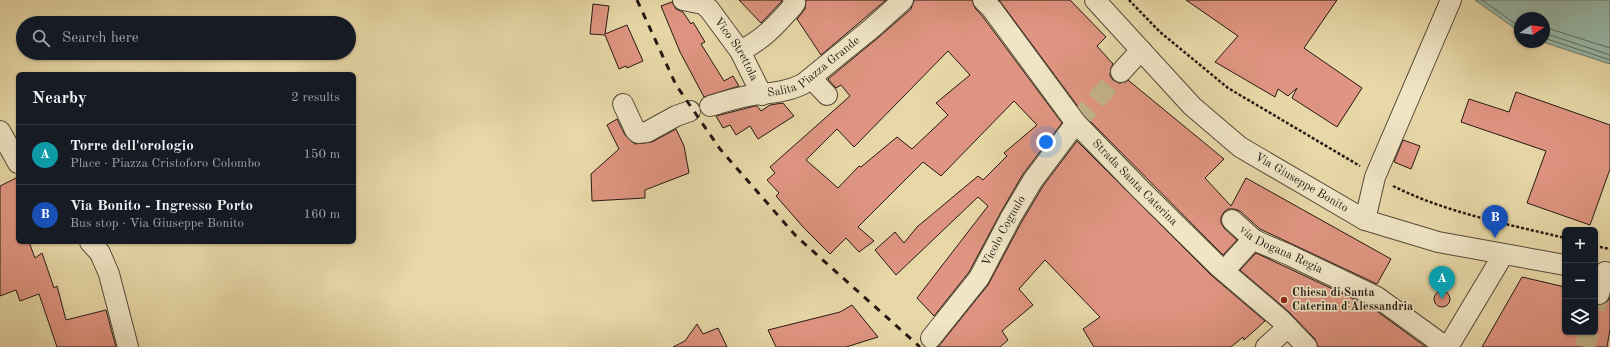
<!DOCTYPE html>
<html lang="en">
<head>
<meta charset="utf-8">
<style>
  body { margin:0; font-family:"Old Standard TT",serif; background:#242831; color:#f1f3f6 }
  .controls { position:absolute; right:12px; bottom:12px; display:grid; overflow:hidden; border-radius:6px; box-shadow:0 1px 3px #0004 }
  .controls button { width:36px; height:36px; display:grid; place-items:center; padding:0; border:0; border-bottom:1px solid #363941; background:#171b24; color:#f1f3f6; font:20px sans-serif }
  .compass { position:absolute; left:1514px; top:12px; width:36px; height:36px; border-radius:50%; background:#171b24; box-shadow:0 1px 3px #0004; rotate:77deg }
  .you { position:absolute; left:1046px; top:142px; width:14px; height:14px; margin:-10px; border:3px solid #fff; border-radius:50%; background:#1a73e8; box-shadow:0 0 0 6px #1a73e833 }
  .badge { display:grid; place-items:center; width:26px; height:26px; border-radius:50%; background:#c59692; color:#fff; font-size:13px; font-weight:700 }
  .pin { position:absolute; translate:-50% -33px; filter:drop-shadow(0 1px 2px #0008) }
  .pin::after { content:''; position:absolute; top:21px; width:14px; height:12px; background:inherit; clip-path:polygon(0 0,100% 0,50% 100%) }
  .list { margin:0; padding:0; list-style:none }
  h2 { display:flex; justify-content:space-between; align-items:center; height:52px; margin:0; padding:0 16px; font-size:17px }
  h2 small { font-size:13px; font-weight:400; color:#9ea1a6 }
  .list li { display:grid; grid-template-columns:26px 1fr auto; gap:12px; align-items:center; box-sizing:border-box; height:60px; padding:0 16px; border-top:1px solid #363941 }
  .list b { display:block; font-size:15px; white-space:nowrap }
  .list p { margin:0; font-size:13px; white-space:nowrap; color:#9ea1a6 }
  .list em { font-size:13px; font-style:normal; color:#9ea1a6 }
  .icon { flex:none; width:22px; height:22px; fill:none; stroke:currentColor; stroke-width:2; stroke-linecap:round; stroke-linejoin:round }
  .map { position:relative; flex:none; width:1610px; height:347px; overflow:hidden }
  .search { position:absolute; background:#171b24; box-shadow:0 1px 3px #0004; left:16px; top:16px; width:340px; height:44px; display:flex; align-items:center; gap:10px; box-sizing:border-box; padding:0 14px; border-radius:22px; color:#9ea1a6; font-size:15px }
  .panel { position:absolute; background:#171b24; box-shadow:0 1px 3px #0004; left:16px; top:72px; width:340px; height:172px; border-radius:6px }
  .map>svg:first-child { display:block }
  .water { fill:#97b9a9; stroke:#69796d }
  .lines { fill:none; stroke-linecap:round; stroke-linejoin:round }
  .shore { stroke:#5e695e; stroke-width:1 }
  .building { fill:#e09582; stroke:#241914; fill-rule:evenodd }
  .minor-tunnel { stroke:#c1b28a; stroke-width:20; stroke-dasharray:20 10; stroke-linecap:butt }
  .minor-casing { stroke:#554939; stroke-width:22 }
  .path { stroke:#241914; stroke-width:2.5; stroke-dasharray:3 2; stroke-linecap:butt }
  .minor { stroke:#f0e6c6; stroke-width:20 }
  .rail { stroke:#241914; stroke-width:3; stroke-dasharray:7 7; stroke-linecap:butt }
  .poi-dot { fill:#8f2418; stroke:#f0e6c6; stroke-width:1.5 }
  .labels { text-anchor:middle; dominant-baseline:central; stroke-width:3.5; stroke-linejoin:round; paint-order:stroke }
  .street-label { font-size:12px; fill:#241914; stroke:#f0e6c6 }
  .poi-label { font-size:12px; font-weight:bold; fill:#241914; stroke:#f0e6c6; text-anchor:start }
</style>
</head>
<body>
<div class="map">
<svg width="1610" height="347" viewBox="0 0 1610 347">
  <rect width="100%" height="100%" fill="#e8d8a8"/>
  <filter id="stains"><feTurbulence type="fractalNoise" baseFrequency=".005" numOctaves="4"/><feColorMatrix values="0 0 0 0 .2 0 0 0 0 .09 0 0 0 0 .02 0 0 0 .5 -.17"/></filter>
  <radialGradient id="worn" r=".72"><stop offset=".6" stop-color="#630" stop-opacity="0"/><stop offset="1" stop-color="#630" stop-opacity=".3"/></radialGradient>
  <path class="water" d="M1475,0H1610V64L1543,42H1544V18H1520V32Z"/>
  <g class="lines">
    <g class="shore">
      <path d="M1482,0L1520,27"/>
      <path d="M1544,27L1610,48"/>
      <path d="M1544,33L1610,55"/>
      <path d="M1544,38L1610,60"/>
    </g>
  </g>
  <g class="building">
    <path d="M739,0H782V1L761,23Z"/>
    <path d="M806,0H886L821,55L797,19L805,9Z"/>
    <path d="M914,0H972L975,8L983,17L1062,123L1023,174L1001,212L969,272L934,316L917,298L988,206L978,197L896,275L875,250L895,232L904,243L917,227L978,176L983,180L1007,156L1004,153L1037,125L1014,101L941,176L923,162L858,227L874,241L859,252L846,238L830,254L804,228L776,196L779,193L767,180L775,173L770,167L850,96L841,85L836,88L828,79L879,37L911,9ZM948,51L970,75L936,103L948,115L912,149L897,137L861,167L859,166L838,188L806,160L837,129L854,147Z"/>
    <path d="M999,0H1070L1106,37L1097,46L1113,64L1110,70V76L1113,80L1119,83H1124L1128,80L1224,159L1205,178L1231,206L1246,178L1391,259L1377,284L1260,229L1240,211L1234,209H1228L1224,212L1221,217V223L1224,228L1237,240L1223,255L1085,116Z"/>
    <path d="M1186,0H1337L1304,48L1362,88L1337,127L1292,98L1297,88L1288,96L1278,89L1275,97L1215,62L1238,36Z"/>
    <path d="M672,2L676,9L683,12L691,24L693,22L705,42L701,44L724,81L733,76L739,86L704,97L680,52L661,6Z"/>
    <path d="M593,4L609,6L605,34L627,25L643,61L627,68L626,66L619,69L605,35L590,34Z"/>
    <path d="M1516,92L1610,125V169L1590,225L1527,203L1546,151L1461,122L1469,99L1509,112Z"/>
    <path d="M783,103L794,116L758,139L750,126L736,135L730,125L723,128L716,116L755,106H757L761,111L770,105Z"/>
    <path d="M617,119L625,135L635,144L652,142L676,129L684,146L689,173L645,190V198L592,201L591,174L619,149L607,125Z"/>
    <path d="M1403,140L1420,146L1411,169L1394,162Z"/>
    <path d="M1077,141L1211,275L1265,321L1244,340L1243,337L1231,347H1094L1083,329L1100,317L1045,260L1019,289L1033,305L1002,331L1008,340L1000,347H938L988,285L1021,223L1043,186Z"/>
    <path d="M18,177V242H29L35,258L42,253L54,288L57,286L66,320L106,310L116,347H57L39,294L20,301L16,290L0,296V186Z"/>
    <path d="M1256,253L1371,307L1426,347H1318L1315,339L1288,311L1240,270Z"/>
    <path d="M1522,277L1565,287V332H1595V305H1602L1607,302L1610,297V329L1607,347H1482Z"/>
    <circle cx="1442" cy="299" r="8"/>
    <path d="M852,305L878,337L846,347H776L768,330L840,312Z"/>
    <path d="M697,324L703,334L718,328L727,347H673L685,341Z"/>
  </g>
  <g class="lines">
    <g class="minor-tunnel">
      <path d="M1076,123L1121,72"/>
      <path d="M1595,309L1599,294"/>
      <path d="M1585,347L1589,332"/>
    </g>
    <defs>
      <g id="minor">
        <path id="s1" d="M683,0L703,4L709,9L740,51L762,95"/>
        <path id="s2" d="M983,0L992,9L1076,123L1141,190L1219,267L1280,319L1307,347"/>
        <path id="s3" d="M1095,0L1192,106L1240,147L1365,220L1438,242L1565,265"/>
        <path d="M740,51C764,39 776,25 793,6L795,3L793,0"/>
        <path d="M1121,72L1141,50"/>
        <path d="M811,78L827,95"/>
        <path d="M623,104L635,130L638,133L647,132L676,116L690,111"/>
        <path id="s4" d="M710,106C724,102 738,97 753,95C771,93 787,92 803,84L872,28L903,0"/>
        <path d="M0,131L18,163"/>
        <path id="s5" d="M1232,220L1253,239L1261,243L1289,255L1377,297L1446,347"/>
        <path d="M1365,220L1375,177L1451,0"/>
        <path d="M90,242L100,253L109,274L128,347"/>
        <path d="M1224,271L1253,239"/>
        <path d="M1599,294L1605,272"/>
        <path id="s6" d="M931,338L979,278L1011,217L1033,180L1076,123"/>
        <path d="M1266,347L1288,327"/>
        <path d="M1448,347L1503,255"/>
      </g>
    </defs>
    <use href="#minor" class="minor-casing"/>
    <g class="path">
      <path d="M1129,0L1160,32L1228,88L1360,166"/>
      <path d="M1393,186C1447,213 1507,224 1565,238"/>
      <path d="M1595,246L1610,249"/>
    </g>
    <use href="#minor" class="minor"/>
    <path class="rail" d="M637,0L676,85L720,149L796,236L920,347"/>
  </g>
  <circle class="poi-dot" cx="1284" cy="300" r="4"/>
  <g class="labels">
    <g class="street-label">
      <text stroke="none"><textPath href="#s1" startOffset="77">Vico Strettola</textPath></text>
      <text stroke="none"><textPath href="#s4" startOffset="113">Salita Piazza Grande</textPath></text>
      <text stroke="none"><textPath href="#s2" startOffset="238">Strada Santa Caterina</textPath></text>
      <text stroke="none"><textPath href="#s3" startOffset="278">Via Giuseppe Bonito</textPath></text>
      <text stroke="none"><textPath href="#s6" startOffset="130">Vicolo Cognulo</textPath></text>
      <text stroke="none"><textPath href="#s5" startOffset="58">via Dogana Regia</textPath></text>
    </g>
    <g class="poi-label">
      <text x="1292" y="293">Chiesa di Santa<tspan x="1292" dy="14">Caterina d'Alessandria</tspan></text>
    </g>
  </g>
  <rect width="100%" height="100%" filter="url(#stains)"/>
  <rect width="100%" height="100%" fill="url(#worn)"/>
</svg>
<div class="controls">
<button>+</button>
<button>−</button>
<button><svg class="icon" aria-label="layers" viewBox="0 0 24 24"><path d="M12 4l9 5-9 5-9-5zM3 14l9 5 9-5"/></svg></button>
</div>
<svg class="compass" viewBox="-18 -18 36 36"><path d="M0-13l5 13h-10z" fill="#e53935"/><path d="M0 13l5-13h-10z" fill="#9ea1a6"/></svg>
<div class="you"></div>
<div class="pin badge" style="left:1442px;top:299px;background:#0f9aa8">A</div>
<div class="pin badge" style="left:1495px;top:238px;background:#1a4fb4">B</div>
<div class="search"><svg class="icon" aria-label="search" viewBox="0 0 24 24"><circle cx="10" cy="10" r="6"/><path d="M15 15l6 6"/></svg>Search here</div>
<section class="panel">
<h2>Nearby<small>2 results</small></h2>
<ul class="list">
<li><span class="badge" style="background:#0f9aa8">A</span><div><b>Torre dell'orologio</b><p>Place · Piazza Cristoforo Colombo</p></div><em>150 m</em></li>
<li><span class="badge" style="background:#1a4fb4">B</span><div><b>Via Bonito - Ingresso Porto</b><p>Bus stop · Via Giuseppe Bonito</p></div><em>160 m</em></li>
</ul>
</section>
</div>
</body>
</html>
